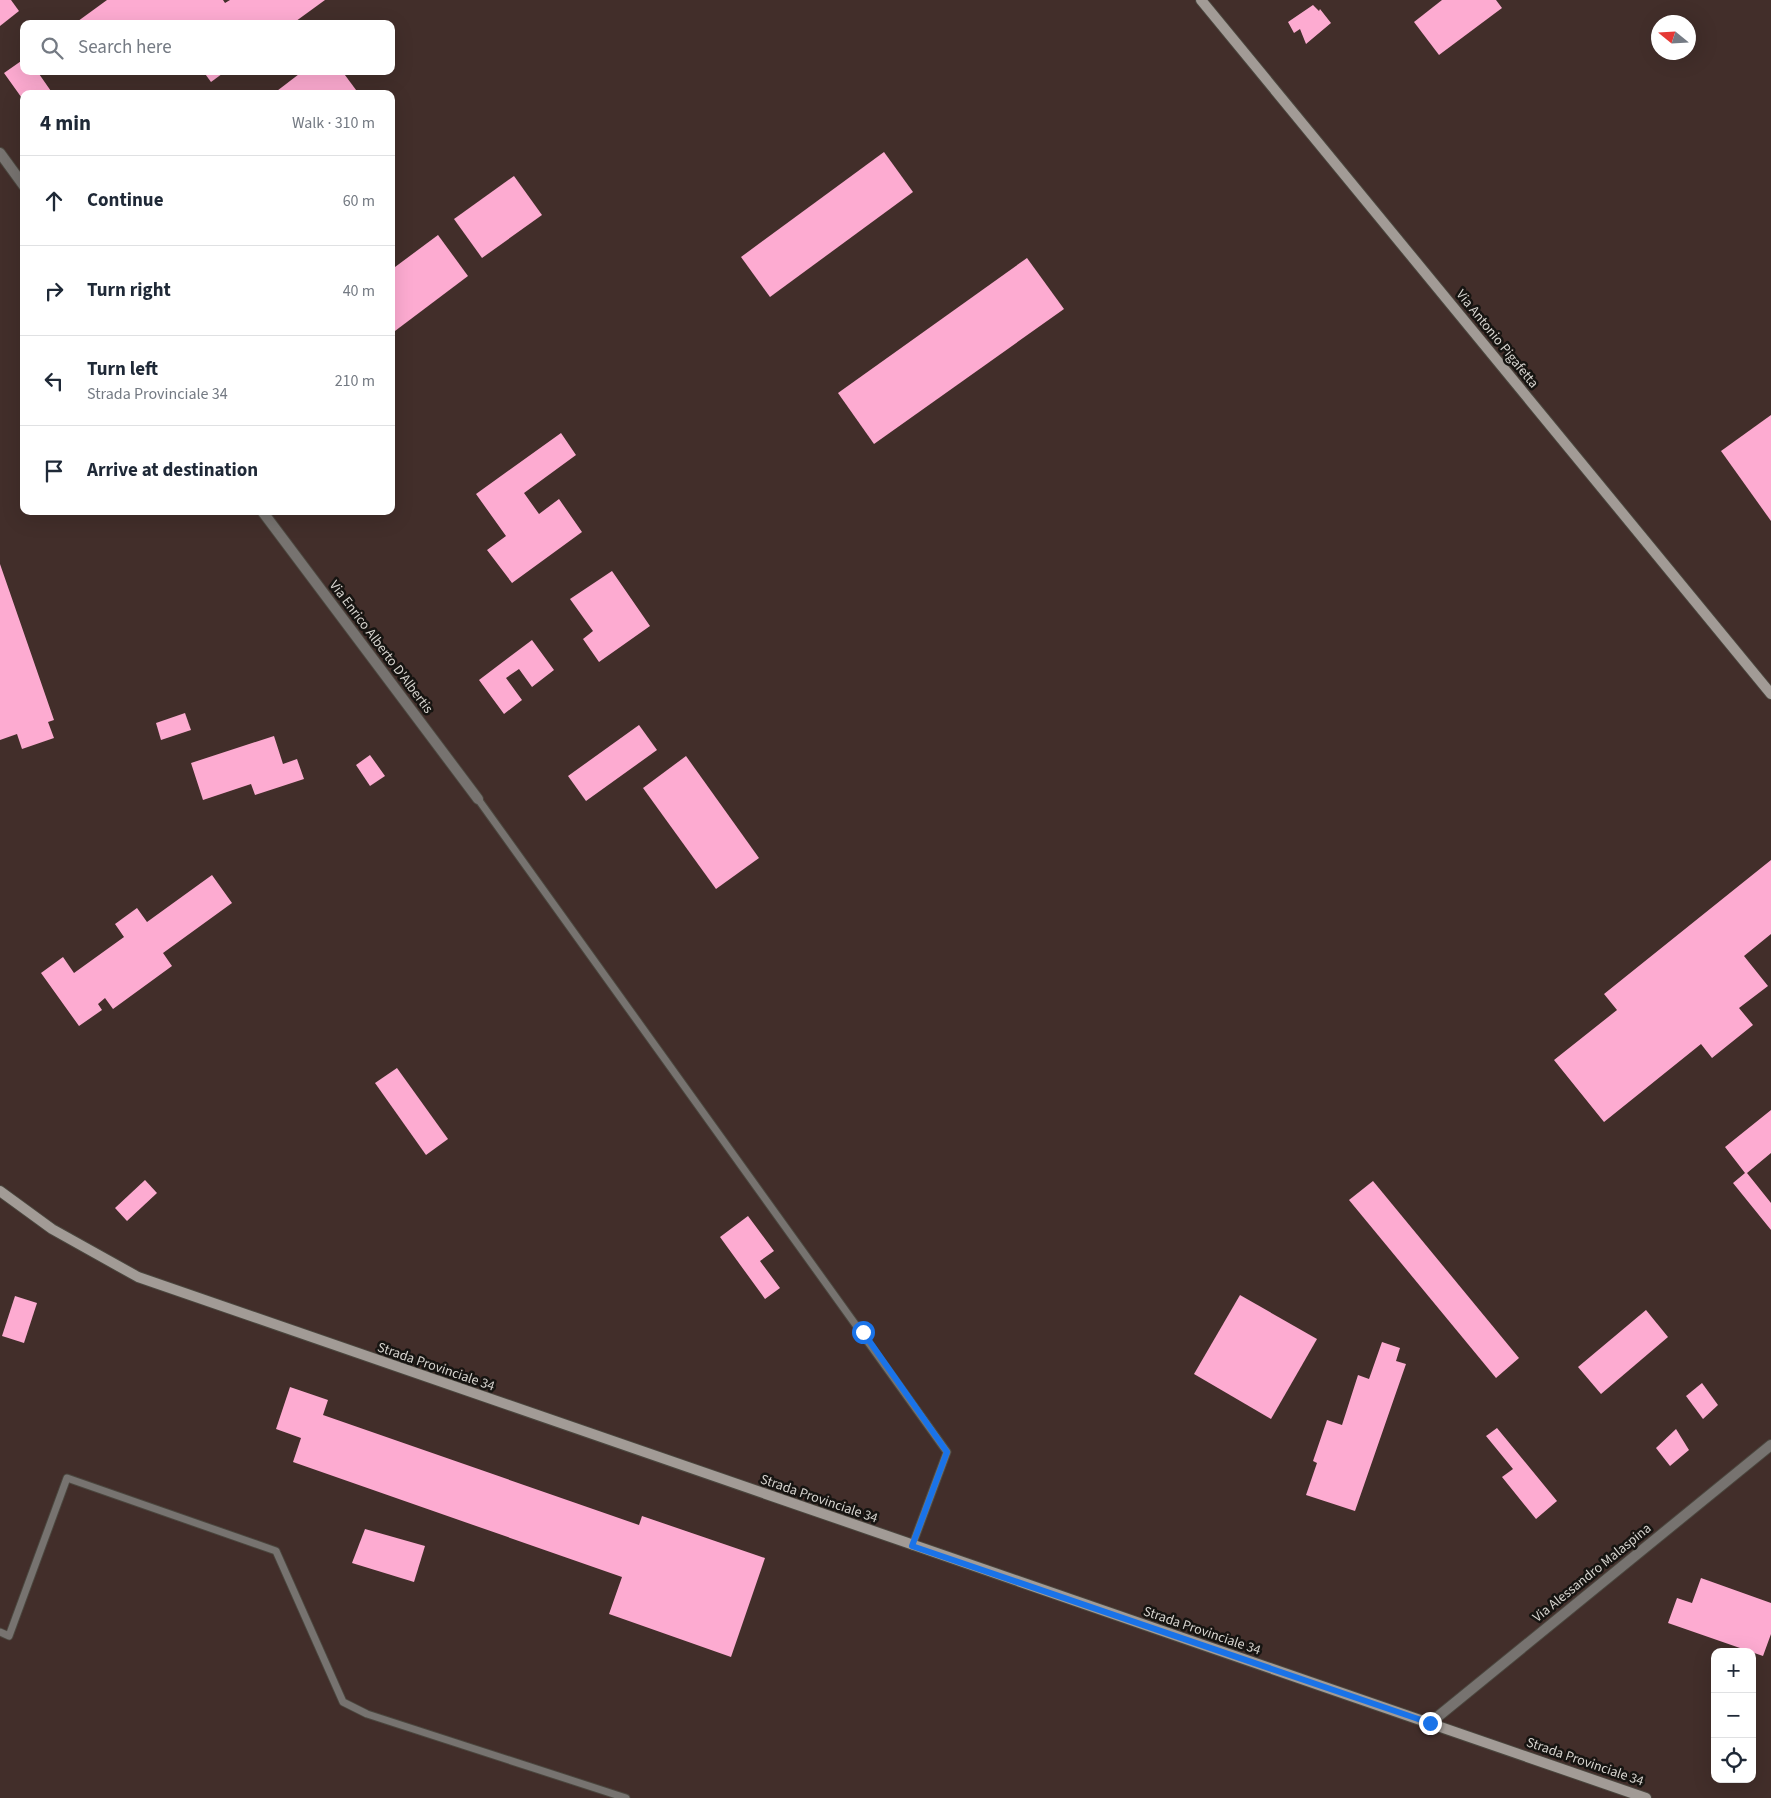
<!DOCTYPE html>
<html lang="en">
<head>
<meta charset="utf-8">
<style>
  body { margin:0; font-family:"Source Sans 3",sans-serif; background:#f6f6f7; color:#1f2937 }
  .controls { position:absolute; right:15px; bottom:15px; display:grid; overflow:hidden; border-radius:10px; box-shadow:0 5px 20px #0002 }
  .controls button { width:45px; height:45px; display:grid; place-items:center; padding:0; border:0; border-bottom:1px solid #e0e1e3; background:#fff; color:#1f2937; font:25px sans-serif }
  .compass { position:absolute; left:1651px; top:15px; width:45px; height:45px; border-radius:50%; background:#fff; box-shadow:0 5px 20px #0002; rotate:288deg }
  .stop { position:absolute; width:15px; height:15px; margin:-11px; border:4px solid #1a73e8; border-radius:50%; background:#fff }
  .stop.end { background:#1a73e8; border-color:#fff; box-shadow:0 1px 5px #0008 }
  .list { margin:0; padding:0; list-style:none }
  h2 { display:flex; justify-content:space-between; align-items:center; height:65px; margin:0; padding:0 20px; font-size:21px }
  h2 small { font-size:16px; font-weight:400; color:#747a83 }
  .list li { display:grid; grid-template-columns:32px 1fr auto; gap:15px; align-items:center; box-sizing:border-box; height:90px; padding:0 20px; border-top:1px solid #e0e1e3 }
  .list b { display:block; font-size:19px; white-space:nowrap }
  .list p { margin:0; font-size:16px; white-space:nowrap; color:#747a83 }
  .list em { font-size:16px; font-style:normal; color:#747a83 }
  .icon { flex:none; width:28px; height:28px; fill:none; stroke:currentColor; stroke-width:2; stroke-linecap:round; stroke-linejoin:round }
  .map { position:relative; flex:none; width:1771px; height:1798px; overflow:hidden }
  .search { position:absolute; background:#fff; box-shadow:0 5px 20px #0002; left:20px; top:20px; width:375px; height:55px; display:flex; align-items:center; gap:12px; box-sizing:border-box; padding:0 18px; border-radius:10px; color:#747a83; font-size:19px }
  .panel { position:absolute; background:#fff; box-shadow:0 5px 20px #0002; left:20px; top:90px; width:375px; height:425px; border-radius:10px }
  .map>svg:first-child { display:block }
  .industrial { fill:#422e2a; fill-rule:evenodd }
  .building { fill:#fdabd1 }
  .lines { fill:none; stroke-linecap:round; stroke-linejoin:round }
  .lane-casing { stroke:#4b473f; stroke-width:9 }
  .street-casing { stroke:#4b473f; stroke-width:12 }
  .secondary-casing { stroke:#4b473f; stroke-width:12 }
  .lane { stroke:#777370; stroke-width:7 }
  .street { stroke:#777370; stroke-width:10 }
  .secondary { stroke:#a29b96; stroke-width:10 }
  .route { stroke:#1a73e8; stroke-width:6 }
  .labels { text-anchor:middle; dominant-baseline:central; stroke-width:5; stroke-linejoin:round; paint-order:stroke }
  .street-label { font-size:14px; fill:#d7d4cf; stroke:#161411 }
</style>
</head>
<body>
<div class="map">
<svg width="1771" height="1798" viewBox="0 0 1771 1798">
  <rect width="100%" height="100%" fill="#302c23"/>
  <path class="industrial" d="M0,0H1771V1798H0ZM1658,22H1688V52H1658ZM24,24H391V71H24ZM24,94H391V511H24ZM1715,1652H1752V1779H1715Z"/>
  <g class="building">
    <path d="M0,0H11L19,11L0,26Z"/>
    <path d="M107,0H223L225,3L230,0H325L292,24H74Z"/>
    <path d="M1442,0H1496L1502,8L1439,55L1414,22Z"/>
    <path d="M1313,5L1319,11L1320,9L1331,23L1306,44L1300,29L1294,33L1288,22Z"/>
    <path d="M24,59V71H37L53,94H24V101L4,73Z"/>
    <path d="M203,71H226L211,82Z"/>
    <path d="M303,71H342L359,94H273Z"/>
    <path d="M884,152L913,192L770,297L741,257Z"/>
    <path d="M514,176L542,215L482,258L454,219Z"/>
    <path d="M438,235L468,276L391,334V270Z"/>
    <path d="M1027,258L1064,309L874,444L838,393Z"/>
    <path d="M1771,415V521L1721,451Z"/>
    <path d="M561,433L576,455L524,493L539,514L559,499L582,532L512,583L487,550L506,536L476,494Z"/>
    <path d="M0,564L54,720L48,722L54,738L22,749L17,734L0,740Z"/>
    <path d="M612,571L650,626L599,662L583,639L593,631L570,599Z"/>
    <path d="M532,640L554,670L532,687L519,669L506,678L522,700L504,714L479,680Z"/>
    <path d="M185,713L191,730L161,740L156,723Z"/>
    <path d="M639,725L657,750L586,801L568,776Z"/>
    <path d="M274,736L283,764L297,759L304,779L255,795L251,784L203,800L191,763Z"/>
    <path d="M370,755L385,776L370,786L356,765Z"/>
    <path d="M686,756L759,858L716,889L643,788Z"/>
    <path d="M1771,860V934L1744,956L1768,986L1739,1008L1753,1025L1712,1058L1701,1044L1604,1122L1554,1060L1617,1010L1604,994Z"/>
    <path d="M212,875L232,903L163,953L172,966L113,1009L105,998L98,1004L102,1010L79,1026L41,973L63,957L74,973L124,937L115,924L137,908L147,922Z"/>
    <path d="M397,1068L448,1139L426,1155L375,1083Z"/>
    <path d="M1771,1110V1153L1747,1173L1771,1203V1230L1733,1183L1745,1173L1725,1147Z"/>
    <path d="M145,1180L157,1193L127,1221L115,1208Z"/>
    <path d="M1373,1181L1519,1358L1496,1378L1349,1200Z"/>
    <path d="M748,1216L774,1251L760,1261L780,1288L765,1299L720,1237Z"/>
    <path d="M1240,1295L1317,1339L1271,1419L1194,1374Z"/>
    <path d="M15,1296L37,1303L24,1343L2,1336Z"/>
    <path d="M1646,1310L1668,1337L1601,1394L1578,1367Z"/>
    <path d="M1382,1342L1400,1348L1396,1361L1406,1364L1355,1511L1306,1495L1317,1463L1313,1461L1327,1420L1342,1425L1358,1375L1369,1379Z"/>
    <path d="M1702,1383L1718,1405L1703,1419L1686,1396Z"/>
    <path d="M290,1387L328,1400L323,1415L639,1525L642,1516L765,1558L731,1657L609,1614L622,1577L293,1462L301,1438L276,1429Z"/>
    <path d="M1497,1428L1557,1501L1536,1519L1502,1477L1513,1469L1486,1436Z"/>
    <path d="M1676,1429L1689,1450L1670,1466L1656,1448Z"/>
    <path d="M365,1529L425,1546L414,1582L352,1563Z"/>
    <path d="M1701,1578L1771,1603V1634L1763,1656L1668,1623L1677,1598L1692,1603Z"/>
  </g>
  <g class="lines">
    <defs>
      <g id="lane">
        <path d="M478,799L947,1452L912,1546"/>
        <path d="M0,1632L9,1636L67,1478L276,1551L343,1702L367,1714L626,1798"/>
      </g>
      <g id="street">
        <path d="M0,153L24,186"/>
        <path d="M262,511L478,799"/>
        <path d="M1430,1723L1771,1445"/>
      </g>
      <g id="secondary">
        <path d="M1201,0L1771,694"/>
        <path d="M0,1191L52,1229L138,1277L1646,1798"/>
      </g>
    </defs>
    <use href="#lane" class="lane-casing"/>
    <use href="#street" class="street-casing"/>
    <use href="#secondary" class="secondary-casing"/>
    <use href="#lane" class="lane"/>
    <use href="#street" class="street"/>
    <use href="#secondary" class="secondary"/>
  </g>
  <g class="lines">
    <path class="route" d="M863,1332L947,1452L912,1546L1430,1723"/>
  </g>
  <g class="labels">
    <g class="street-label">
      <text transform="translate(1497 339) rotate(51)">Via Antonio Pigafetta</text>
      <text transform="translate(381 647) rotate(53)">Via Enrico Alberto D'Albertis</text>
      <text transform="translate(436 1367) rotate(19)">Strada Provinciale 34</text>
      <text transform="translate(819 1499) rotate(19)">Strada Provinciale 34</text>
      <text transform="translate(1592 1573) rotate(-39)">Via Alessandro Malaspina</text>
      <text transform="translate(1202 1631) rotate(19)">Strada Provinciale 34</text>
      <text transform="translate(1585 1762) rotate(19)">Strada Provinciale 34</text>
    </g>
  </g>
</svg>
<div class="controls">
<button>+</button>
<button>−</button>
<button><svg class="icon" aria-label="locate" viewBox="0 0 24 24"><circle cx="12" cy="12" r="6"/><path d="M12 2v4M12 18v4M2 12h4M18 12h4"/></svg></button>
</div>
<svg class="compass" viewBox="-18 -18 36 36"><path d="M0-13l5 13h-10z" fill="#e53935"/><path d="M0 13l5-13h-10z" fill="#747a83"/></svg>
<div class="stop" style="left:863px;top:1332px"></div>
<div class="stop end" style="left:1430px;top:1723px"></div>
<div class="search"><svg class="icon" aria-label="search" viewBox="0 0 24 24"><circle cx="10" cy="10" r="6"/><path d="M15 15l6 6"/></svg>Search here</div>
<section class="panel">
<h2>4 min<small>Walk · 310 m</small></h2>
<ul class="list">
<li><svg class="icon" aria-label="ahead" viewBox="0 0 24 24"><path d="M12 20V5M6 11l6-6 6 6"/></svg><div><b>Continue</b></div><em>60 m</em></li>
<li><svg class="icon" aria-label="right" viewBox="0 0 24 24"><path d="M7 20v-9h11M14 6l5 5-5 5"/></svg><div><b>Turn right</b></div><em>40 m</em></li>
<li><svg class="icon" aria-label="left" viewBox="0 0 24 24"><path d="M17 20v-9H6M10 6l-5 5 5 5"/></svg><div><b>Turn left</b><p>Strada Provinciale 34</p></div><em>210 m</em></li>
<li><svg class="icon" aria-label="arrive" viewBox="0 0 24 24"><path d="M6 21V4h12l-3 4 3 4H6"/></svg><div><b>Arrive at destination</b></div></li>
</ul>
</section>
</div>
</body>
</html>
